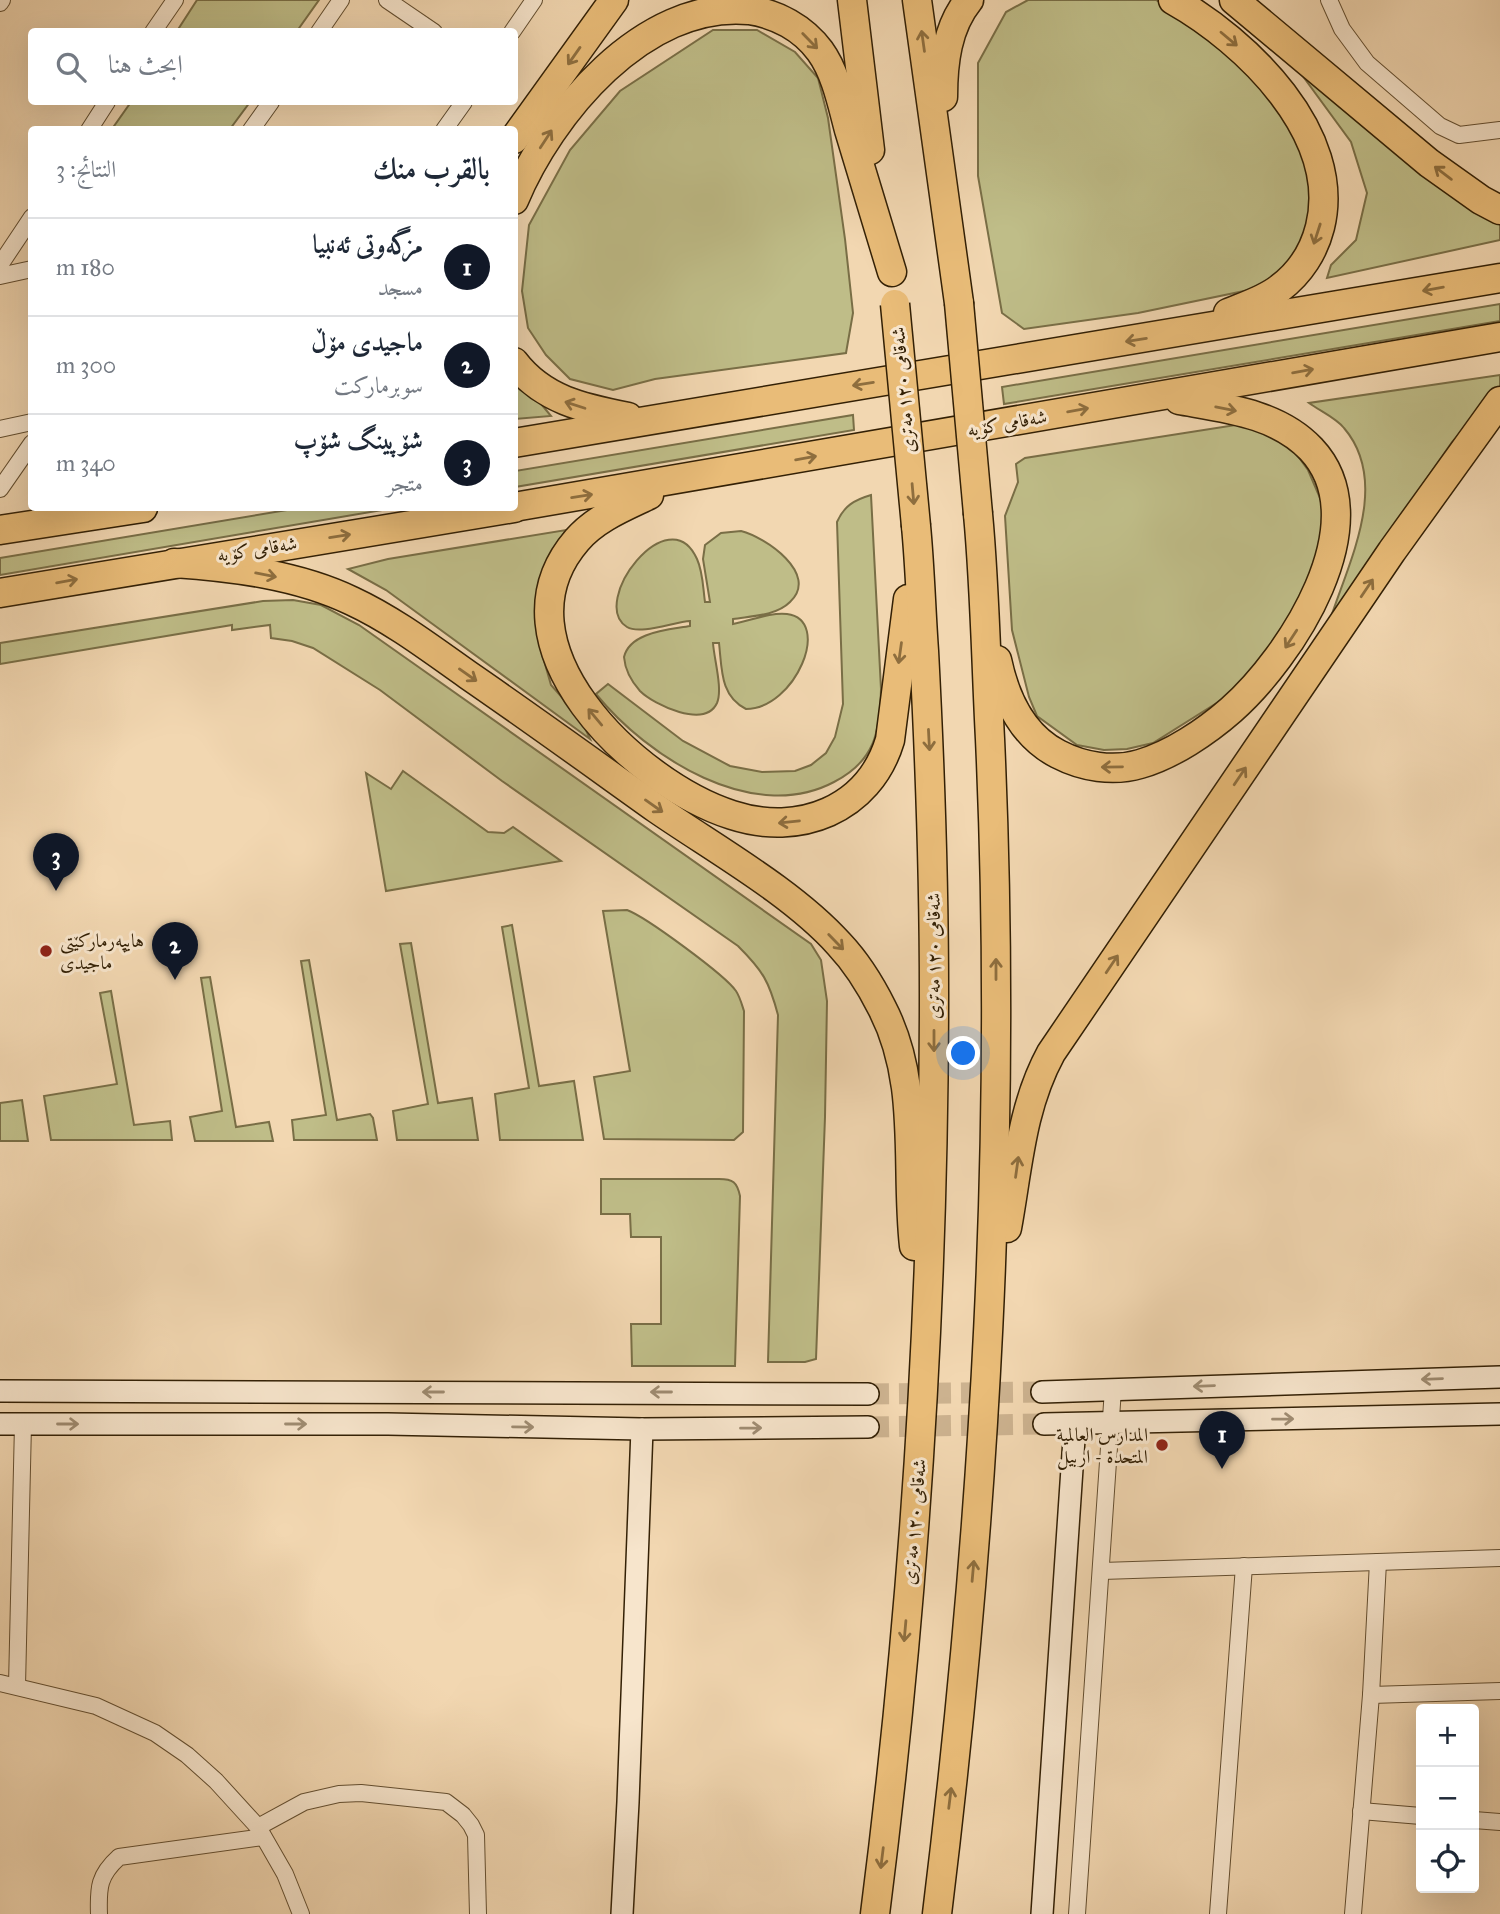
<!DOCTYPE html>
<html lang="ar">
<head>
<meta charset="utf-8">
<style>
  body { margin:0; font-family:"IM FELL Great Primer",Amiri,serif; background:#f6f6f7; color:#1f2937; direction:rtl }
  .controls { position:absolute; right:21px; bottom:21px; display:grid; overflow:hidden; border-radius:7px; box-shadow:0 7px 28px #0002 }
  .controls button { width:63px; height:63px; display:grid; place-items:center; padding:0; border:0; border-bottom:2px solid #e0e1e3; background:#fff; color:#1f2937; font:35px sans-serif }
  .you { position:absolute; left:964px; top:1054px; width:24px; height:24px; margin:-18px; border:5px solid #fff; border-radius:50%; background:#1a73e8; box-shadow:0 0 0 10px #1a73e833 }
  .badge { display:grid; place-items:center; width:46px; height:46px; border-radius:50%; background:#111827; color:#fff; font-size:23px; font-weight:700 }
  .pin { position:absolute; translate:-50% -58px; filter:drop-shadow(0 2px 4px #0008) }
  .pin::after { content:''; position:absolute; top:37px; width:24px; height:21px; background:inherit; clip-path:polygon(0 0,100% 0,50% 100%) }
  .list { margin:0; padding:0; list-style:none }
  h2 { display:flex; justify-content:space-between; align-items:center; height:91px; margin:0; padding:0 28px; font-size:30px }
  h2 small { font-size:23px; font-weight:400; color:#747a83 }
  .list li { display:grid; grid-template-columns:46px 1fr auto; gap:21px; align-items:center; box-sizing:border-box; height:98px; padding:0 28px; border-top:2px solid #e0e1e3 }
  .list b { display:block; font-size:26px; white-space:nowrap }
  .list p { margin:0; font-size:23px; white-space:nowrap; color:#747a83 }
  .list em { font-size:23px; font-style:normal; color:#747a83 }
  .icon { flex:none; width:38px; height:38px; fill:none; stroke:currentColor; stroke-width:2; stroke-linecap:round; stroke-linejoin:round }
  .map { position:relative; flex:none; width:1500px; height:1914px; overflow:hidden; direction:ltr }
  .search { position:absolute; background:#fff; box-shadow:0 7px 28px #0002; left:28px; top:28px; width:490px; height:77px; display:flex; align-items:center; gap:18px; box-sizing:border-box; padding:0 24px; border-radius:7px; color:#747a83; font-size:26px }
  .panel { position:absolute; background:#fff; box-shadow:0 7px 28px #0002; left:28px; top:126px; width:490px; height:385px; border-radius:7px; direction:rtl }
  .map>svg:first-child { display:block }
  .green { fill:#bfbd88; stroke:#796e46; stroke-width:2 }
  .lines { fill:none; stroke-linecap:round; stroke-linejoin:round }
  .secondary-tunnel { stroke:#ccb28f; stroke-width:21; stroke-dasharray:21 10; stroke-linecap:butt }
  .street-casing { stroke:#634e30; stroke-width:18 }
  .secondary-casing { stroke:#332005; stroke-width:24 }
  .highway-casing { stroke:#332005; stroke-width:31 }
  .street { stroke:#f7e5cc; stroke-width:16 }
  .secondary { stroke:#f7e5cc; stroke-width:21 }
  .highway { stroke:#e9bc78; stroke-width:28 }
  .highway-bridge-casing { stroke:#332005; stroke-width:31; stroke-linecap:butt }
  .highway-bridge { stroke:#e9bc78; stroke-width:28 }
  .oneway { stroke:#8e6e3e }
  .oneway2 { stroke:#9f8c72 }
  .poi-dot { fill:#8f2418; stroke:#f7e5cc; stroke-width:2.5 }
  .labels { text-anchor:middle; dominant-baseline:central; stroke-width:6; stroke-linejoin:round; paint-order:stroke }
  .street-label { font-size:19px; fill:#332005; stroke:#f7e5cc }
  .poi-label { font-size:19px; fill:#332005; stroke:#f7e5cc; text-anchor:start }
</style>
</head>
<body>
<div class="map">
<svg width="1500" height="1914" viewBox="0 0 1500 1914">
  <rect width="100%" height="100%" fill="#f2d7b1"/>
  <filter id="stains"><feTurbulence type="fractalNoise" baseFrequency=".00286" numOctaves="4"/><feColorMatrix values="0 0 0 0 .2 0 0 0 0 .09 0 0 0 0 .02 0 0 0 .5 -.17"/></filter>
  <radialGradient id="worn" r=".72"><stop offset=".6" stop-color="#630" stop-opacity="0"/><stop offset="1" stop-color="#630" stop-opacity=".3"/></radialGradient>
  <g class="green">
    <path d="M197,0H319L297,31H177Z"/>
    <path d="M1028,0H1156L1198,25L1245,60L1312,152L1315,196L1305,242L1268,286L1138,313L1024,329L1002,313L978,176V63L1006,12Z"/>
    <path d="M713,30H757L795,52L818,78L828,118L845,239L853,313L846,353L655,379L613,390L570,379L546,355L528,328L522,291L529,225L570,150L620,91Z"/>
    <path d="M1291,60L1500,218V240L1327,278L1331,265L1356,240L1367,193L1351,142Z"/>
    <path d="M131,102H250L230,129H112Z"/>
    <path d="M1500,304V321L1004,404L1002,387Z"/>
    <path d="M514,371L551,416L515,419Z"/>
    <path d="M1500,375V389L1452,442L1331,617C1350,559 1390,482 1344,428C1336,418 1320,411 1309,403Z"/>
    <path d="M853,415L854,430L515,487V471Z"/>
    <path d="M1242,424L1284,437L1308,470L1323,505L1320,545L1309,577L1275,648L1231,694L1153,743L1127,749L1104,750L1077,745L1037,716L1029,697L1012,630L1005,516L1018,482L1016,464L1025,458Z"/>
    <path d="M871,495L881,689C880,732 875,761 834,782C753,825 647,757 596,694L608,684L683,741L730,766L762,772L795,771L811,765L826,753L835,737L843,704L837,522C844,506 854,500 871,495Z"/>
    <path d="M299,508H394L0,575V558Z"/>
    <path d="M566,530L550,555L539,581L536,610L541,650L551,685L581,719L590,739L386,590L348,569L388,559Z"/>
    <path d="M741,531C765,537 820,574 790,602C776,616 751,616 733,619V624C750,621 770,612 787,614C833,620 795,709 746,709C720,696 722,669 719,643H713C714,659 723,689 717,703C705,729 654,705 640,691C632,682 625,670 624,657C630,632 668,630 690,626V621C674,622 640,635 627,627C588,603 669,496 697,559C703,572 703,588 705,602H710L703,559L705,545L721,533Z"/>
    <path d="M293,600L321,605L359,625L811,944L821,960L827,1001L825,1117L816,1359L805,1362H768L778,1015C769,981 763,971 738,946L502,781L380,690L313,648L292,641L271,638L270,625L232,630V625L0,664V643L263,601Z"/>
    <path d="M403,771L488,832L504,833L513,827L561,861L386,891L366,773L391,789Z"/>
    <path d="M627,910C646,917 725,975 736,991C740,997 742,1005 744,1011L743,1132L734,1140L604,1139L594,1077L630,1071L603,911Z"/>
    <path d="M512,925L539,1086L574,1081L583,1140H500L495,1094L529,1088L502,927Z"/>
    <path d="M411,943L438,1103L472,1098L478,1140H397L393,1111L428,1104L400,944Z"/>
    <path d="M309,960L337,1120L370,1114L373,1118L377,1140H294L292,1120L326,1115L301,961Z"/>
    <path d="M210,977L236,1127L269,1122L273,1141H195L190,1117L222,1111L201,978Z"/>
    <path d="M111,991L134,1125L170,1121L172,1140H51L44,1096L117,1084L100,993Z"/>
    <path d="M22,1100L28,1141H0V1103Z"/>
    <path d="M601,1179H719C733,1179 737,1182 740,1196L735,1366H632L631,1324H661V1237H631L630,1214H601Z"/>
  </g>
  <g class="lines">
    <g class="secondary-tunnel">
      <path d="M868,1394L1042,1392"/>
      <path d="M868,1427L1044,1424"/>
    </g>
    <defs>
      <g id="street">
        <path d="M387,0L434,32"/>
        <path d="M1329,0L1342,29L1367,63L1440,126L1459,135L1500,130"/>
        <path d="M0,3L2,0"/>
        <path d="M153,32L175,0"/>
        <path d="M319,32L341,0"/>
        <path d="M512,32L534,0"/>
        <path d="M89,130L107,102"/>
        <path d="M251,130L271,102"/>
        <path d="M444,130L464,102"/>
        <path d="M0,265L32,217"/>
        <path d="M0,276L32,269"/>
        <path d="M0,429L32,422"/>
        <path d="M0,489L32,443"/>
        <path d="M1102,1571L1500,1558"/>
        <path d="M0,1683L96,1706L155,1733L187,1755L216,1781L258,1827L285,1874L301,1914"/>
        <path d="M17,1686L23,1424"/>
        <path d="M1371,1695L1500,1691"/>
        <path d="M1361,1811L1421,1816"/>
        <path d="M1474,1820L1500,1822"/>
        <path d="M258,1827L304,1802L339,1794L361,1793L446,1802L463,1815L471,1825L476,1835L478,1914"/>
        <path d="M99,1914C98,1887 99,1875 119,1857L263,1837"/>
        <path d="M1077,1914L1113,1389"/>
        <path d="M1218,1914L1244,1566"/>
        <path d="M1353,1914L1371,1695L1378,1562"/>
      </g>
      <g id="secondary">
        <path d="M0,1391L868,1394"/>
        <path d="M1042,1392L1500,1377"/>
        <path d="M0,1424H388L642,1429L868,1427"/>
        <path d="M1044,1424L1500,1414"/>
        <path d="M622,1914L628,1802L642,1429"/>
        <path d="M1042,1914L1075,1424"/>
      </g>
      <g id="highway">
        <path d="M852,0L870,150"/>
        <path d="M917,0L959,303"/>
        <path d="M1173,0C1246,41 1343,134 1320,227C1314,251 1300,273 1280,288C1265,300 1245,306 1228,313"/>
        <path d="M1234,0L1429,163L1481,200L1500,210"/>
        <path d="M943,97C943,63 947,27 969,0"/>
        <path d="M514,139L614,0"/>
        <path d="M514,200C550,114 643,0 749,10C777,14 803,28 820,51C836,73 842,104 849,130C864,178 878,225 892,272"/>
        <path d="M514,362C543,400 583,408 628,417"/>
        <path d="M514,443L1500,278"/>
        <path d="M649,495C624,507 596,518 577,540C487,644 635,784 732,815C799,837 869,810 890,740L908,599"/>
        <path d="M514,507L1500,337"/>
        <path d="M0,530L143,508"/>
        <path d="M174,563C233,567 298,575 352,601C393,620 431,649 468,675C532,719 594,764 657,809C715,849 792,892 839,944C856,962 871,986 882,1008C921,1083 905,1165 914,1246"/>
        <path d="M0,593L514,508"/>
        <path d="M997,660C1005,698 1021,735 1058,754C1083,767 1113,772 1140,764C1172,755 1207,731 1231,710C1290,658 1380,522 1311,449C1277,413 1224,408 1179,400"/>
        <path d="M1007,1228C1018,1168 1021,1108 1051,1053L1392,551L1500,401"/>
        <path d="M875,1914C914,1609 934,1301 934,994C934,879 930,765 924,651C921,609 920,567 916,526"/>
        <path d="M937,1914C985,1523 1008,1133 990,739C986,664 985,588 978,514"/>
      </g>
    </defs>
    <use href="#street" class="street-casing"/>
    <use href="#secondary" class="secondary-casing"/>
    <use href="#highway" class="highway-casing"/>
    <use href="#street" class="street"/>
    <use href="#secondary" class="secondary"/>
    <use href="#highway" class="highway"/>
    <defs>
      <g id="highway-bridge">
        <path d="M959,303L978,514"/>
        <path d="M895,304L916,526"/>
      </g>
    </defs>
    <use href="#highway-bridge" class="highway-bridge-casing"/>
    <use href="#highway-bridge" class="highway-bridge"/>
  </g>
  <defs><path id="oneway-shaft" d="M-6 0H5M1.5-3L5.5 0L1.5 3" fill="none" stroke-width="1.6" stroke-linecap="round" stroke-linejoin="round" transform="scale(1.75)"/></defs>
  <g class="oneway">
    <use href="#oneway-shaft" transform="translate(1229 39) rotate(40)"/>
    <use href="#oneway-shaft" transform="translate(810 41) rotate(46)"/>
    <use href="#oneway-shaft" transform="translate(923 41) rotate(-98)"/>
    <use href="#oneway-shaft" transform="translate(574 56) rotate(125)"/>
    <use href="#oneway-shaft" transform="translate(546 139) rotate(-57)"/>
    <use href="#oneway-shaft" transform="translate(1443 173) rotate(-143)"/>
    <use href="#oneway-shaft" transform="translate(1317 234) rotate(108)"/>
    <use href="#oneway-shaft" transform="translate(1433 289) rotate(170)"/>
    <use href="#oneway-shaft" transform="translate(1136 340) rotate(171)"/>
    <use href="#oneway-shaft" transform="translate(1303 371) rotate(-10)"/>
    <use href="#oneway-shaft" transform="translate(863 384) rotate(171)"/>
    <use href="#oneway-shaft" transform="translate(575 405) rotate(-162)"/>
    <use href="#oneway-shaft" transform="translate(1226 409) rotate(11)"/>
    <use href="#oneway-shaft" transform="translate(1078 410) rotate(-10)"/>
    <use href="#oneway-shaft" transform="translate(806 458) rotate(-10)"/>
    <use href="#oneway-shaft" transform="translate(913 494) rotate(85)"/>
    <use href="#oneway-shaft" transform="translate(582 496) rotate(-9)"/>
    <use href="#oneway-shaft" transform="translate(340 536) rotate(-9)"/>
    <use href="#oneway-shaft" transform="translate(266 575) rotate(11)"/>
    <use href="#oneway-shaft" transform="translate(67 581) rotate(-10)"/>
    <use href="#oneway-shaft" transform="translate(1367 588) rotate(-56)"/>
    <use href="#oneway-shaft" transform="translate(1291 639) rotate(123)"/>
    <use href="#oneway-shaft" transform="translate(900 653) rotate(98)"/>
    <use href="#oneway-shaft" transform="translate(468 675) rotate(35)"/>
    <use href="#oneway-shaft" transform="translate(595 717) rotate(-130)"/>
    <use href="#oneway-shaft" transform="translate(929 740) rotate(87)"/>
    <use href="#oneway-shaft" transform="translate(1112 767) rotate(179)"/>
    <use href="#oneway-shaft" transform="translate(1240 776) rotate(-56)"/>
    <use href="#oneway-shaft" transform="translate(654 806) rotate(35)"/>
    <use href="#oneway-shaft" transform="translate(789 822) rotate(174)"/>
    <use href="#oneway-shaft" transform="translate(836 942) rotate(46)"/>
    <use href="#oneway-shaft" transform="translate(1112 964) rotate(-56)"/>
    <use href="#oneway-shaft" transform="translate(996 969) rotate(-90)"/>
    <use href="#oneway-shaft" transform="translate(934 1041) rotate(90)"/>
    <use href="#oneway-shaft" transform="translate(1017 1167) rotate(-82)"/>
    <use href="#oneway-shaft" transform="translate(973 1571) rotate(-85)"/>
    <use href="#oneway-shaft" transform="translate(905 1631) rotate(95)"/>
    <use href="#oneway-shaft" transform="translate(950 1798) rotate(-83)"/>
    <use href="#oneway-shaft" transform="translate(882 1858) rotate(97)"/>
  </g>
  <g class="oneway2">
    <use href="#oneway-shaft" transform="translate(1432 1379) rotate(178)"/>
    <use href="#oneway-shaft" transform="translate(1204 1386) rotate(178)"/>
    <use href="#oneway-shaft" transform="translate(433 1392) rotate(-180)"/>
    <use href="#oneway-shaft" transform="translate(661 1392) rotate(-180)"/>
    <use href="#oneway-shaft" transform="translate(1283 1419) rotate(-1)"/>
    <use href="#oneway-shaft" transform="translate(68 1424)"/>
    <use href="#oneway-shaft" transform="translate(296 1424)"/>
    <use href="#oneway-shaft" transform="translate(523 1427) rotate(1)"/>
    <use href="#oneway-shaft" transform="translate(751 1428) rotate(-1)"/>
  </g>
  <g class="poi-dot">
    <circle cx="46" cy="951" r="7"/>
    <circle cx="1162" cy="1445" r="7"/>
  </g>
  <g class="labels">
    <g class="street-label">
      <text transform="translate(903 390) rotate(-95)">شەقامی ١٢٠ مەتری</text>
      <text transform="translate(1007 423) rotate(-10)">شەقامی کۆیە</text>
      <text transform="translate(257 549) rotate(-9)">شەقامی کۆیە</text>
      <text transform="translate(933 956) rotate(-90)">شەقامی ١٢٠ مەتری</text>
      <text transform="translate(914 1522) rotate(-85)">شەقامی ١٢٠ مەتری</text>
    </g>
    <g class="poi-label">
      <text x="60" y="940">هایپەرمارکێتی<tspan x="60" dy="22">ماجیدی</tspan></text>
      <text x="1148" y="1434" text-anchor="end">المدارس العالمية<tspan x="1148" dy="22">المتحدة - اربيل</tspan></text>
    </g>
  </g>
  <rect width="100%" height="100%" filter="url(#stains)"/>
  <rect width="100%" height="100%" fill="url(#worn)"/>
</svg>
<div class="controls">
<button>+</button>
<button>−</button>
<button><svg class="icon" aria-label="locate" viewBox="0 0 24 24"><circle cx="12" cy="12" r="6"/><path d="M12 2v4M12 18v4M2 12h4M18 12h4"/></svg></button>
</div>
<div class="you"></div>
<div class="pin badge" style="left:1222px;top:1469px">1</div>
<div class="pin badge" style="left:175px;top:980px">2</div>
<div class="pin badge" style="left:56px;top:891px">3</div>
<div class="search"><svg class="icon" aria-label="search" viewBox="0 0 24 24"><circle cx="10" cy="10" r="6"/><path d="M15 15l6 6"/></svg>ابحث هنا</div>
<section class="panel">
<h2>بالقرب منك<small>النتائج: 3</small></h2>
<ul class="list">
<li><span class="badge">1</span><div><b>مزگەوتی ئەنبیا</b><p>مسجد</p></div><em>180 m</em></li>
<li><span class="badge">2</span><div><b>ماجیدی مۆڵ</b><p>سوبرماركت</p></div><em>300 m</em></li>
<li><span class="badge">3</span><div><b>شۆپینگ شۆپ</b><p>متجر</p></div><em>340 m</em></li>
</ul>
</section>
</div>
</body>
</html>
